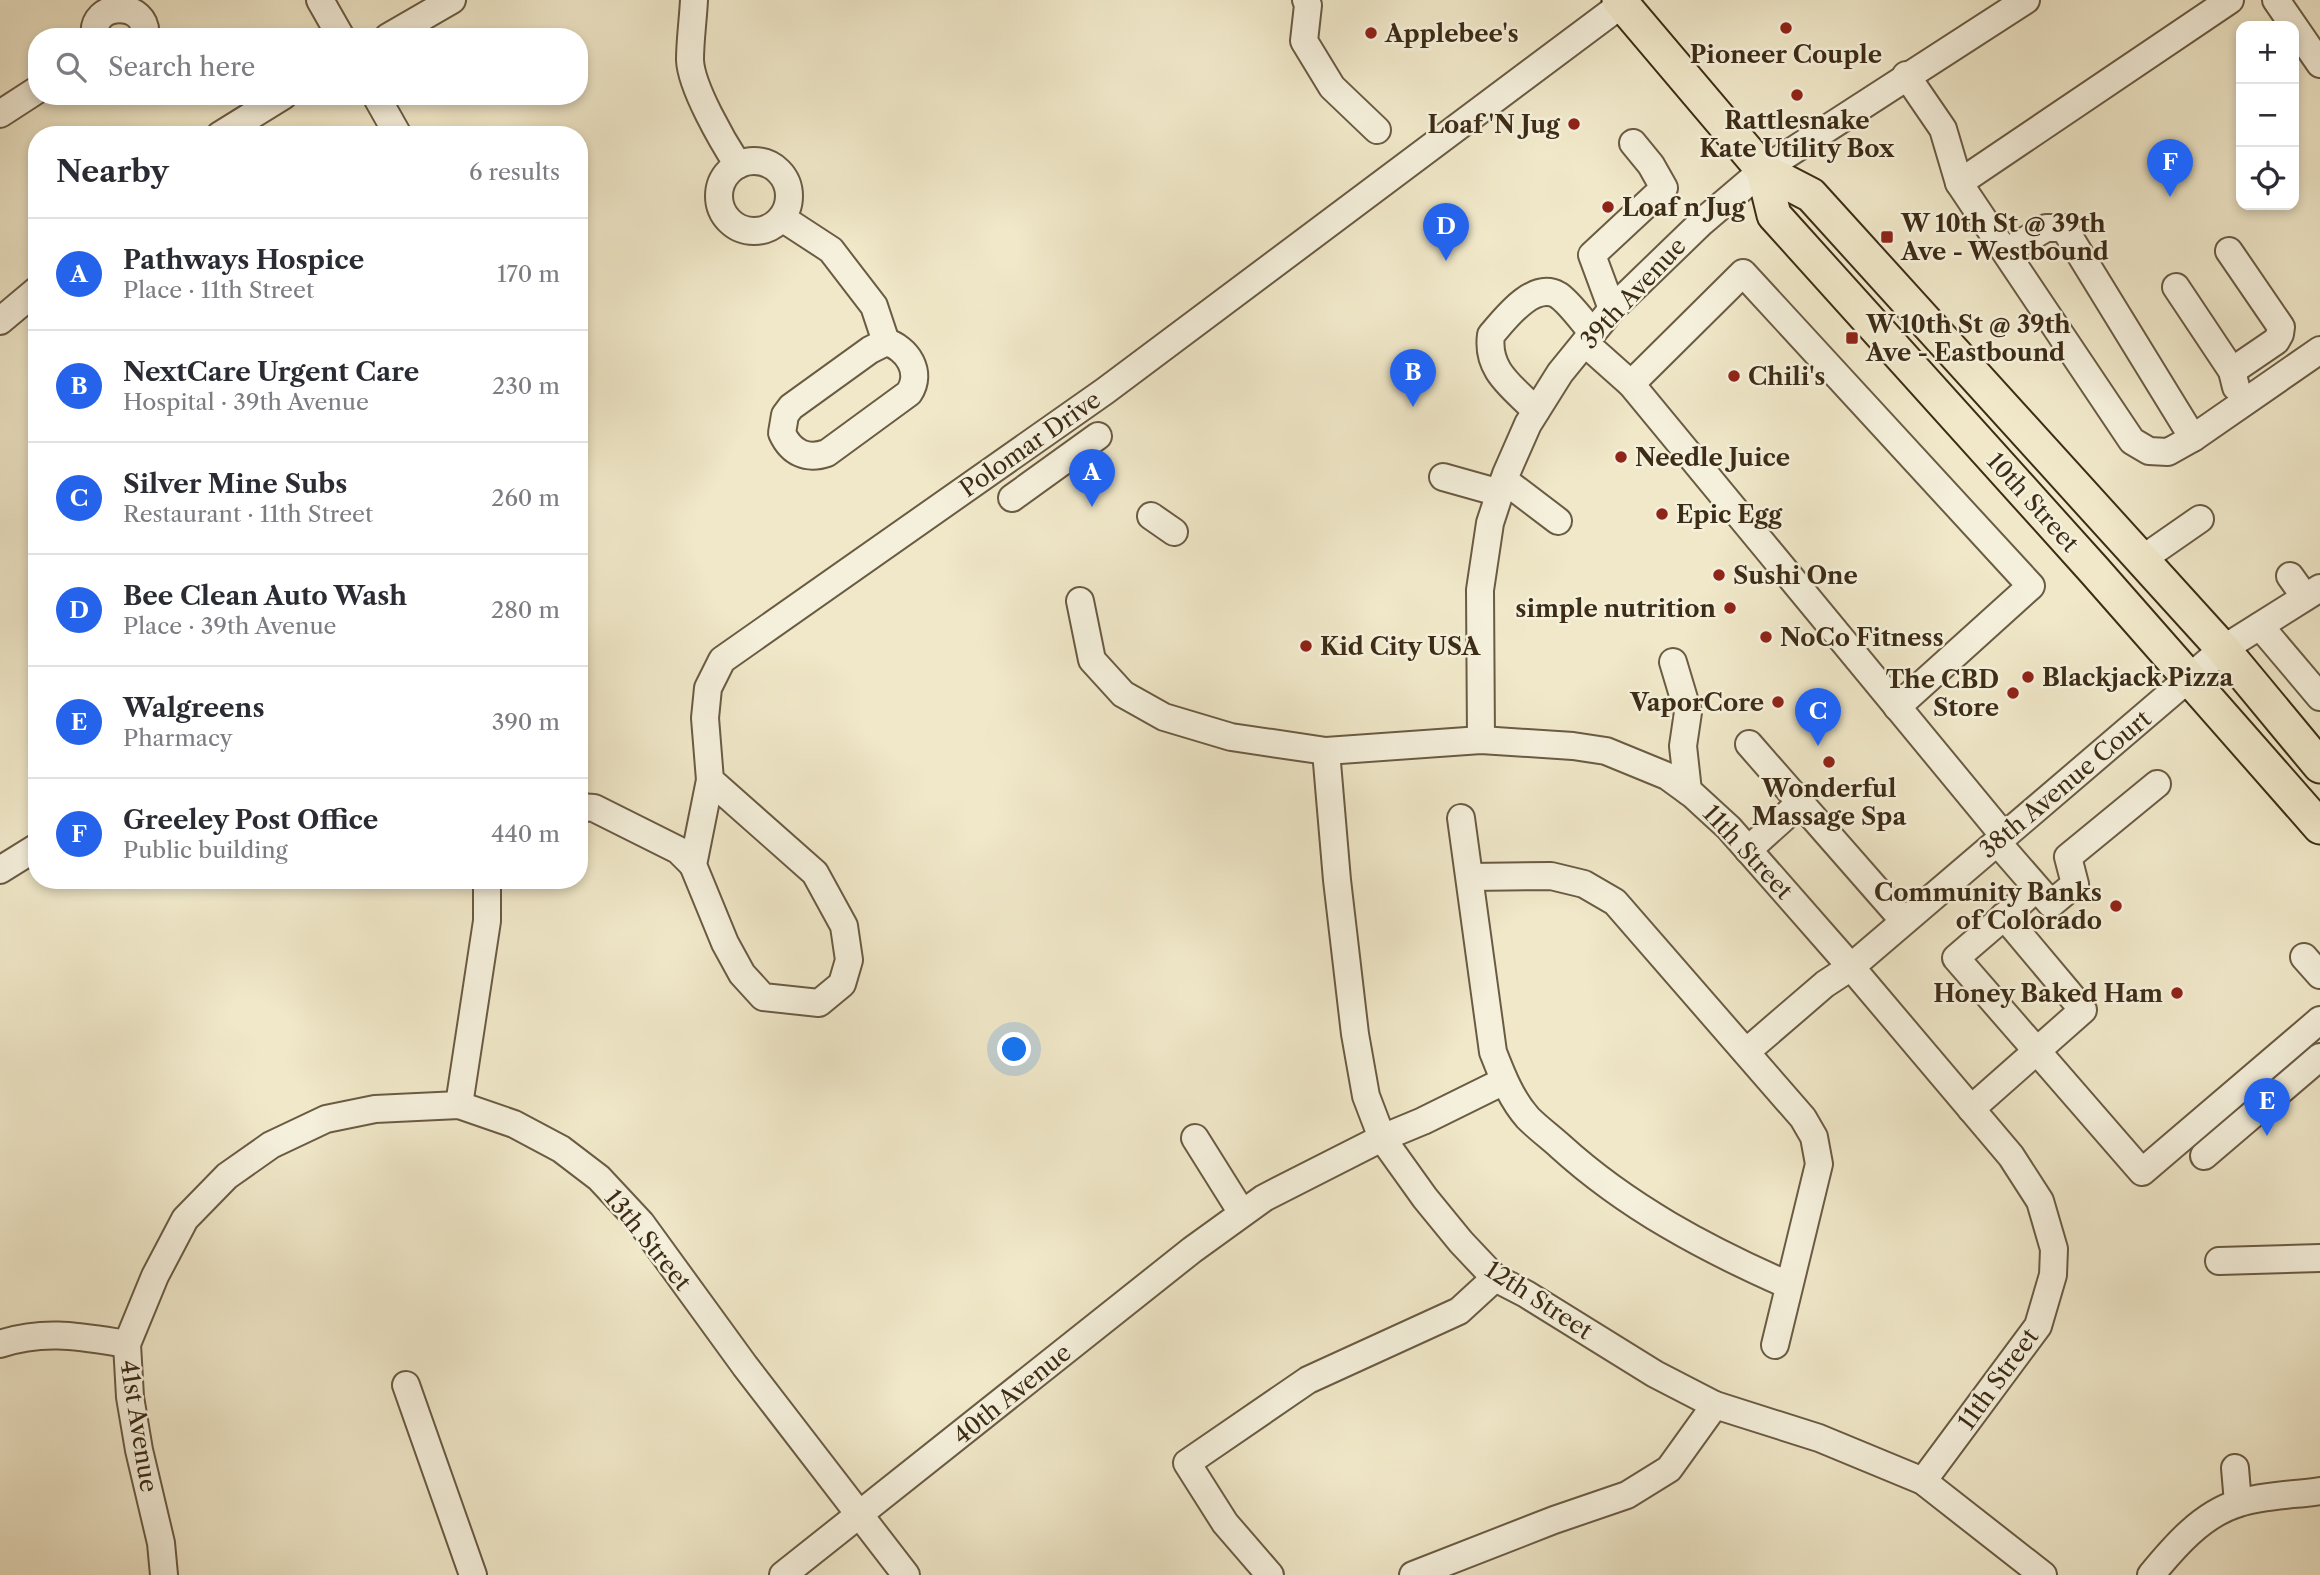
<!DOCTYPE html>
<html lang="en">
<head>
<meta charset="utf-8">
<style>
  body { margin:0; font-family:"Libre Caslon Text",serif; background:#f7f7f7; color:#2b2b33 }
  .controls { position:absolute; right:21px; top:21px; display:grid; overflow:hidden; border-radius:14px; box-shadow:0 4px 10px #0003 }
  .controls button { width:63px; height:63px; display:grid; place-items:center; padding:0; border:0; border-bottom:2px solid #e1e1e2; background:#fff; color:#2b2b33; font:35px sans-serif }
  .you { position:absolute; left:1015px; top:1050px; width:24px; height:24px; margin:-18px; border:5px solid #fff; border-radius:50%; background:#1a73e8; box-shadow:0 0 0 10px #1a73e833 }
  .badge { display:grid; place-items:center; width:46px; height:46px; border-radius:50%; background:#2563eb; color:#fff; font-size:23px; font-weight:700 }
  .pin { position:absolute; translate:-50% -58px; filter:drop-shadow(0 2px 4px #0008) }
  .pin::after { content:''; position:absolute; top:37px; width:24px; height:21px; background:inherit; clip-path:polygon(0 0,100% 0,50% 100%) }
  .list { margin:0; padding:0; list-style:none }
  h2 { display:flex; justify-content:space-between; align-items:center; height:91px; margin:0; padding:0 28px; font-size:30px }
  h2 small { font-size:23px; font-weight:400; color:#7c7c81 }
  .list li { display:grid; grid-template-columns:46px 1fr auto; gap:21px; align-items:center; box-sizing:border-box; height:112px; padding:0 28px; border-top:2px solid #e1e1e2 }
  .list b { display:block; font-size:26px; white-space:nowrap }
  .list p { margin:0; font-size:23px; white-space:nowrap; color:#7c7c81 }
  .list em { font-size:23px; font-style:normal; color:#7c7c81 }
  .icon { flex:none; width:38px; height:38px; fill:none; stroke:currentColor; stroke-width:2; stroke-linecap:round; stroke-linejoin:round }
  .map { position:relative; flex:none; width:2320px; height:1575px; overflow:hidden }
  .search { position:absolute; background:#fff; box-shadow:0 4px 10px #0003; left:28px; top:28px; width:560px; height:77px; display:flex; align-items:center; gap:18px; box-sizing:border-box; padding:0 24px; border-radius:28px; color:#7c7c81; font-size:26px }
  .panel { position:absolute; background:#fff; box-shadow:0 4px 10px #0003; left:28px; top:126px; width:560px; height:763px; border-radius:28px }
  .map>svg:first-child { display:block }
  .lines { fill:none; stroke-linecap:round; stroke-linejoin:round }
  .minor-casing { stroke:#6a5b43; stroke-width:30 }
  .major-casing { stroke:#3d2c16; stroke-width:37 }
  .minor { stroke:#f5f0dc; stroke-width:26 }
  .major { stroke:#f0e8c9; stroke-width:33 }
  .poi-dot { fill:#8f2418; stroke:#f5f0dc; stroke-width:2.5 }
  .labels { text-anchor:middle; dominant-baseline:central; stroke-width:5; stroke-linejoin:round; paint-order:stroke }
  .poi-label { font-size:24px; font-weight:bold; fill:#3d2c16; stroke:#f5f0dc; text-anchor:start }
  .street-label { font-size:24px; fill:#3d2c16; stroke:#f5f0dc }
</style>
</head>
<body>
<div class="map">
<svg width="2320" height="1575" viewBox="0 0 2320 1575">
  <rect width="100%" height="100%" fill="#f0e8c9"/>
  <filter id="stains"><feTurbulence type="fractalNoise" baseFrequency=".00286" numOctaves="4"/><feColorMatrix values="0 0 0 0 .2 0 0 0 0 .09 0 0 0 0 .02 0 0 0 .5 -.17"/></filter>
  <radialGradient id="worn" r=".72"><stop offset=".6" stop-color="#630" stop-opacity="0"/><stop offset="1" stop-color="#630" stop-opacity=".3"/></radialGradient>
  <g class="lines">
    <defs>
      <g id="minor">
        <path d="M320,0L341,37"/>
        <path d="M694,0C693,20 690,41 690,60C691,87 723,142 738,165"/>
        <path d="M1306,0L1308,5L1304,41L1332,87L1377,130"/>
        <path d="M2276,0L2320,64"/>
        <path d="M95,37C89,0 150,0 145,37"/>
        <path d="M388,37L452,0"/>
        <path d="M1906,75L1943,129L1959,183L2132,441L2149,451L2168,452L2193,438L2320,350"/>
        <path d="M376,96L398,135"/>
        <path d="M0,114L37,90"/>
        <path d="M220,135L283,96"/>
        <circle cx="754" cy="196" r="35"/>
        <path d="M1959,183L2230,0"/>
        <path d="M782,218L831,250L874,306L886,342"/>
        <path d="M2229,251L2281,327L2280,334L2276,341L2232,371"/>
        <path d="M2006,252L2046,228H2064L2193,438"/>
        <path d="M2176,287L2232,371L2236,387"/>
        <path d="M1612,309L1592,255L1664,188L1651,165L1633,143"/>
        <path d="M0,321L37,290"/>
        <path d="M886,342C907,348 923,372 909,393L827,453C807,460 791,453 782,433L785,415L791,407L870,350Z"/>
        <path d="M1585,343L1631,384L2004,836"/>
        <path d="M1631,384L1743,273L2031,586L1897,707"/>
        <path d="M1536,411C1513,387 1486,371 1491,335C1505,319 1533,281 1558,295C1569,302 1583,322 1592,332"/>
        <path d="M1443,477L1500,493"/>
        <path d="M1504,480L1558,521"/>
        <path d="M1012,498L1098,436"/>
        <path d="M1151,516L1174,532"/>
        <path d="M2141,560L2200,519"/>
        <path d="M2290,576L2305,597"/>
        <path d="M1080,601L1092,660L1123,694L1164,717L1231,737L1326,751L1481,740L1573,746L1606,751L1667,776L1693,795L1729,828L1851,967L2011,1156L2040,1201L2054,1249L2053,1275L2038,1326L1923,1481"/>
        <path d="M2260,626L2320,697"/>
        <path d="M1673,662L1688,712L1683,746L1688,791"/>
        <path d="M1481,740L1480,590L1490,523L1506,474L1528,424L1560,373L1612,309L1702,222L1763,170L2026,0"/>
        <path d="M1749,744L1904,921"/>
        <path d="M1326,751L1337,880L1355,1034L1366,1096L1382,1138L1425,1198L1461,1242L1495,1278L1526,1294L1655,1374L1715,1405L1819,1438L1923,1481L2043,1575"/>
        <path d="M710,780L815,873L844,926L849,960L842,984L819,1003L763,997L742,974L725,943L693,865L710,780L705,718L708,688L722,660L1105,391L1622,4"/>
        <path d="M579,807L594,808L678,850L693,865"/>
        <path d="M1461,818L1493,1052C1502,1075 1511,1099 1528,1118C1538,1128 1550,1137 1560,1146C1627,1207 1706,1249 1788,1285"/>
        <path d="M1997,842L2051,904L2075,884L2068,857L2157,784"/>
        <path d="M1748,850L1800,803"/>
        <path d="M0,870L37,847"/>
        <path d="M1470,877L1551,876L1584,884L1615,902L1803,1118L1814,1137L1819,1164L1775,1345"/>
        <path d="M2036,889L1956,958L2142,1172L2320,1020"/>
        <path d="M2304,957L2320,975"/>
        <path d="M1746,1052L1825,984L1851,967L2223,649L2320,588"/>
        <path d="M459,1105L487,921V880"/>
        <path d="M1971,1109L2083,1010L2004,916"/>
        <path d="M1195,1138L1242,1213"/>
        <path d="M2204,1156L2320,1057"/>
        <path d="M2219,1261L2320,1258"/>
        <path d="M0,1344C45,1329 82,1337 127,1344"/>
        <path d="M406,1385L473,1575"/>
        <path d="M2235,1468L2238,1503"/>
        <path d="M164,1575L161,1543L139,1450L130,1397L127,1344L155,1276L185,1219L227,1176L271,1145L326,1119L375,1109L459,1105L514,1124L561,1149L599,1178L641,1223L745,1366L906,1575"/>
        <path d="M783,1575L1192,1250L1264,1198L1382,1138L1423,1121L1504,1081"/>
        <path d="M1270,1575L1225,1523L1187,1463L1308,1380L1459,1311L1495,1278"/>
        <path d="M1413,1575L1554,1520L1627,1495L1669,1469L1715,1405"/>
        <path d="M2151,1575C2174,1547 2202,1514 2239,1503C2264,1495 2294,1495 2320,1491"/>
      </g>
      <g id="major">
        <path d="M1619,0L1763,170L1811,195L2223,649L2320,766"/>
        <path d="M1763,170L1774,215L2094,570L2320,827"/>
      </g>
    </defs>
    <use href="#minor" class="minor-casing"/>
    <use href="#major" class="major-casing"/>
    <use href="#minor" class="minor"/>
    <use href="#major" class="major"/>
  </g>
  <g class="poi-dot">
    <circle cx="1786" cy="28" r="7"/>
    <circle cx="1371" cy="33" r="7"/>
    <circle cx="1797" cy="95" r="7"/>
    <circle cx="1574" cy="124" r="7"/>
    <circle cx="1608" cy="207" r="7"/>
    <rect x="1880" y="230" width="14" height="14" rx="3.5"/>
    <rect x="1845" y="331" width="14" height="14" rx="3.5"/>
    <circle cx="1734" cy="376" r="7"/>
    <circle cx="1621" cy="457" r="7"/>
    <circle cx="1662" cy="514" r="7"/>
    <circle cx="1719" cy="575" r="7"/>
    <circle cx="1730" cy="608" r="7"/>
    <circle cx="1766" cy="637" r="7"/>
    <circle cx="1306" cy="646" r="7"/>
    <circle cx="2028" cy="677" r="7"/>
    <circle cx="2013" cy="693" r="7"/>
    <circle cx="1778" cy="702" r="7"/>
    <circle cx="1829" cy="762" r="7"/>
    <circle cx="2116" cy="906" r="7"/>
    <circle cx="2177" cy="993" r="7"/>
  </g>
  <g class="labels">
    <g class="poi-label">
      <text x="1385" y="33">Applebee's</text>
      <text x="1786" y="54" text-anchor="middle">Pioneer Couple</text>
      <text x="1797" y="120" text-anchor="middle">Rattlesnake<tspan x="1797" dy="28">Kate Utility Box</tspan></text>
      <text x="1560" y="124" text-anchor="end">Loaf 'N Jug</text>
      <text x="1622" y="207">Loaf n Jug</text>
      <text x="1901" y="223">W 10th St @ 39th<tspan x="1901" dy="28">Ave - Westbound</tspan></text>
      <text x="1866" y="324">W 10th St @ 39th<tspan x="1866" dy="28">Ave - Eastbound</tspan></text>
      <text x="1748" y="376">Chili's</text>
      <text x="1635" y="457">Needle Juice</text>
      <text x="1676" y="514">Epic Egg</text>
      <text x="1733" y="575">Sushi One</text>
      <text x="1716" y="608" text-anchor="end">simple nutrition</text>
      <text x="1780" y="637">NoCo Fitness</text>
      <text x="1320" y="646">Kid City USA</text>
      <text x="2042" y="677">Blackjack Pizza</text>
      <text x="1999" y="679" text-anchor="end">The CBD<tspan x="1999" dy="28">Store</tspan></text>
      <text x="1764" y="702" text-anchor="end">VaporCore</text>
      <text x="1829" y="788" text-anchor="middle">Wonderful<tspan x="1829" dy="28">Massage Spa</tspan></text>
      <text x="2102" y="892" text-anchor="end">Community Banks<tspan x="2102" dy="28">of Colorado</tspan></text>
      <text x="2163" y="993" text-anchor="end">Honey Baked Ham</text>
    </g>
    <g class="street-label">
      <text transform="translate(1633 293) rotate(-47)">39th Avenue</text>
      <text transform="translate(1030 444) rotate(-35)">Polomar Drive</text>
      <text transform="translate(2033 502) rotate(48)">10th Street</text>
      <text transform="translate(2065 784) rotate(-40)">38th Avenue Court</text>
      <text transform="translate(1748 852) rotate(47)">11th Street</text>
      <text transform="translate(648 1240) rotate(51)">13th Street</text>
      <text transform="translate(1539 1300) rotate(33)">12th Street</text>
      <text transform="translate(1998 1379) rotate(-54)">11th Street</text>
      <text transform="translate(1012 1394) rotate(-39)">40th Avenue</text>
      <text transform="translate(139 1426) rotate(81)">41st Avenue</text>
    </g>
  </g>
  <rect width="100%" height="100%" filter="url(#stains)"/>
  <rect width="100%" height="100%" fill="url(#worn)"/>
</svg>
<div class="controls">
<button>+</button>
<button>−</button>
<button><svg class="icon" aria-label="locate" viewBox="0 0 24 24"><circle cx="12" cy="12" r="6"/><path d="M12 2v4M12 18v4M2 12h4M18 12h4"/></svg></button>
</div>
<div class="you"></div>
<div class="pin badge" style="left:1092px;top:507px">A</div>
<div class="pin badge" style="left:1413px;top:407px">B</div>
<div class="pin badge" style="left:1818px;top:746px">C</div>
<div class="pin badge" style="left:1446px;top:261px">D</div>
<div class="pin badge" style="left:2267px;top:1136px">E</div>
<div class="pin badge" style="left:2170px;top:197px">F</div>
<div class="search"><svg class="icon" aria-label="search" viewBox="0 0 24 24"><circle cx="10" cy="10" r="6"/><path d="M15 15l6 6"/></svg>Search here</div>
<section class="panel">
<h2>Nearby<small>6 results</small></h2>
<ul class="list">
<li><span class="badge">A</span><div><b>Pathways Hospice</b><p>Place · 11th Street</p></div><em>170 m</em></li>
<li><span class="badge">B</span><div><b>NextCare Urgent Care</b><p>Hospital · 39th Avenue</p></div><em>230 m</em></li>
<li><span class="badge">C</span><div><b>Silver Mine Subs</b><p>Restaurant · 11th Street</p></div><em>260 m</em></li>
<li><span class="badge">D</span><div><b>Bee Clean Auto Wash</b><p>Place · 39th Avenue</p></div><em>280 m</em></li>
<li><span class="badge">E</span><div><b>Walgreens</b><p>Pharmacy</p></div><em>390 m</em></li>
<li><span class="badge">F</span><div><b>Greeley Post Office</b><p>Public building</p></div><em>440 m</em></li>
</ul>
</section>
</div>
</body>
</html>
